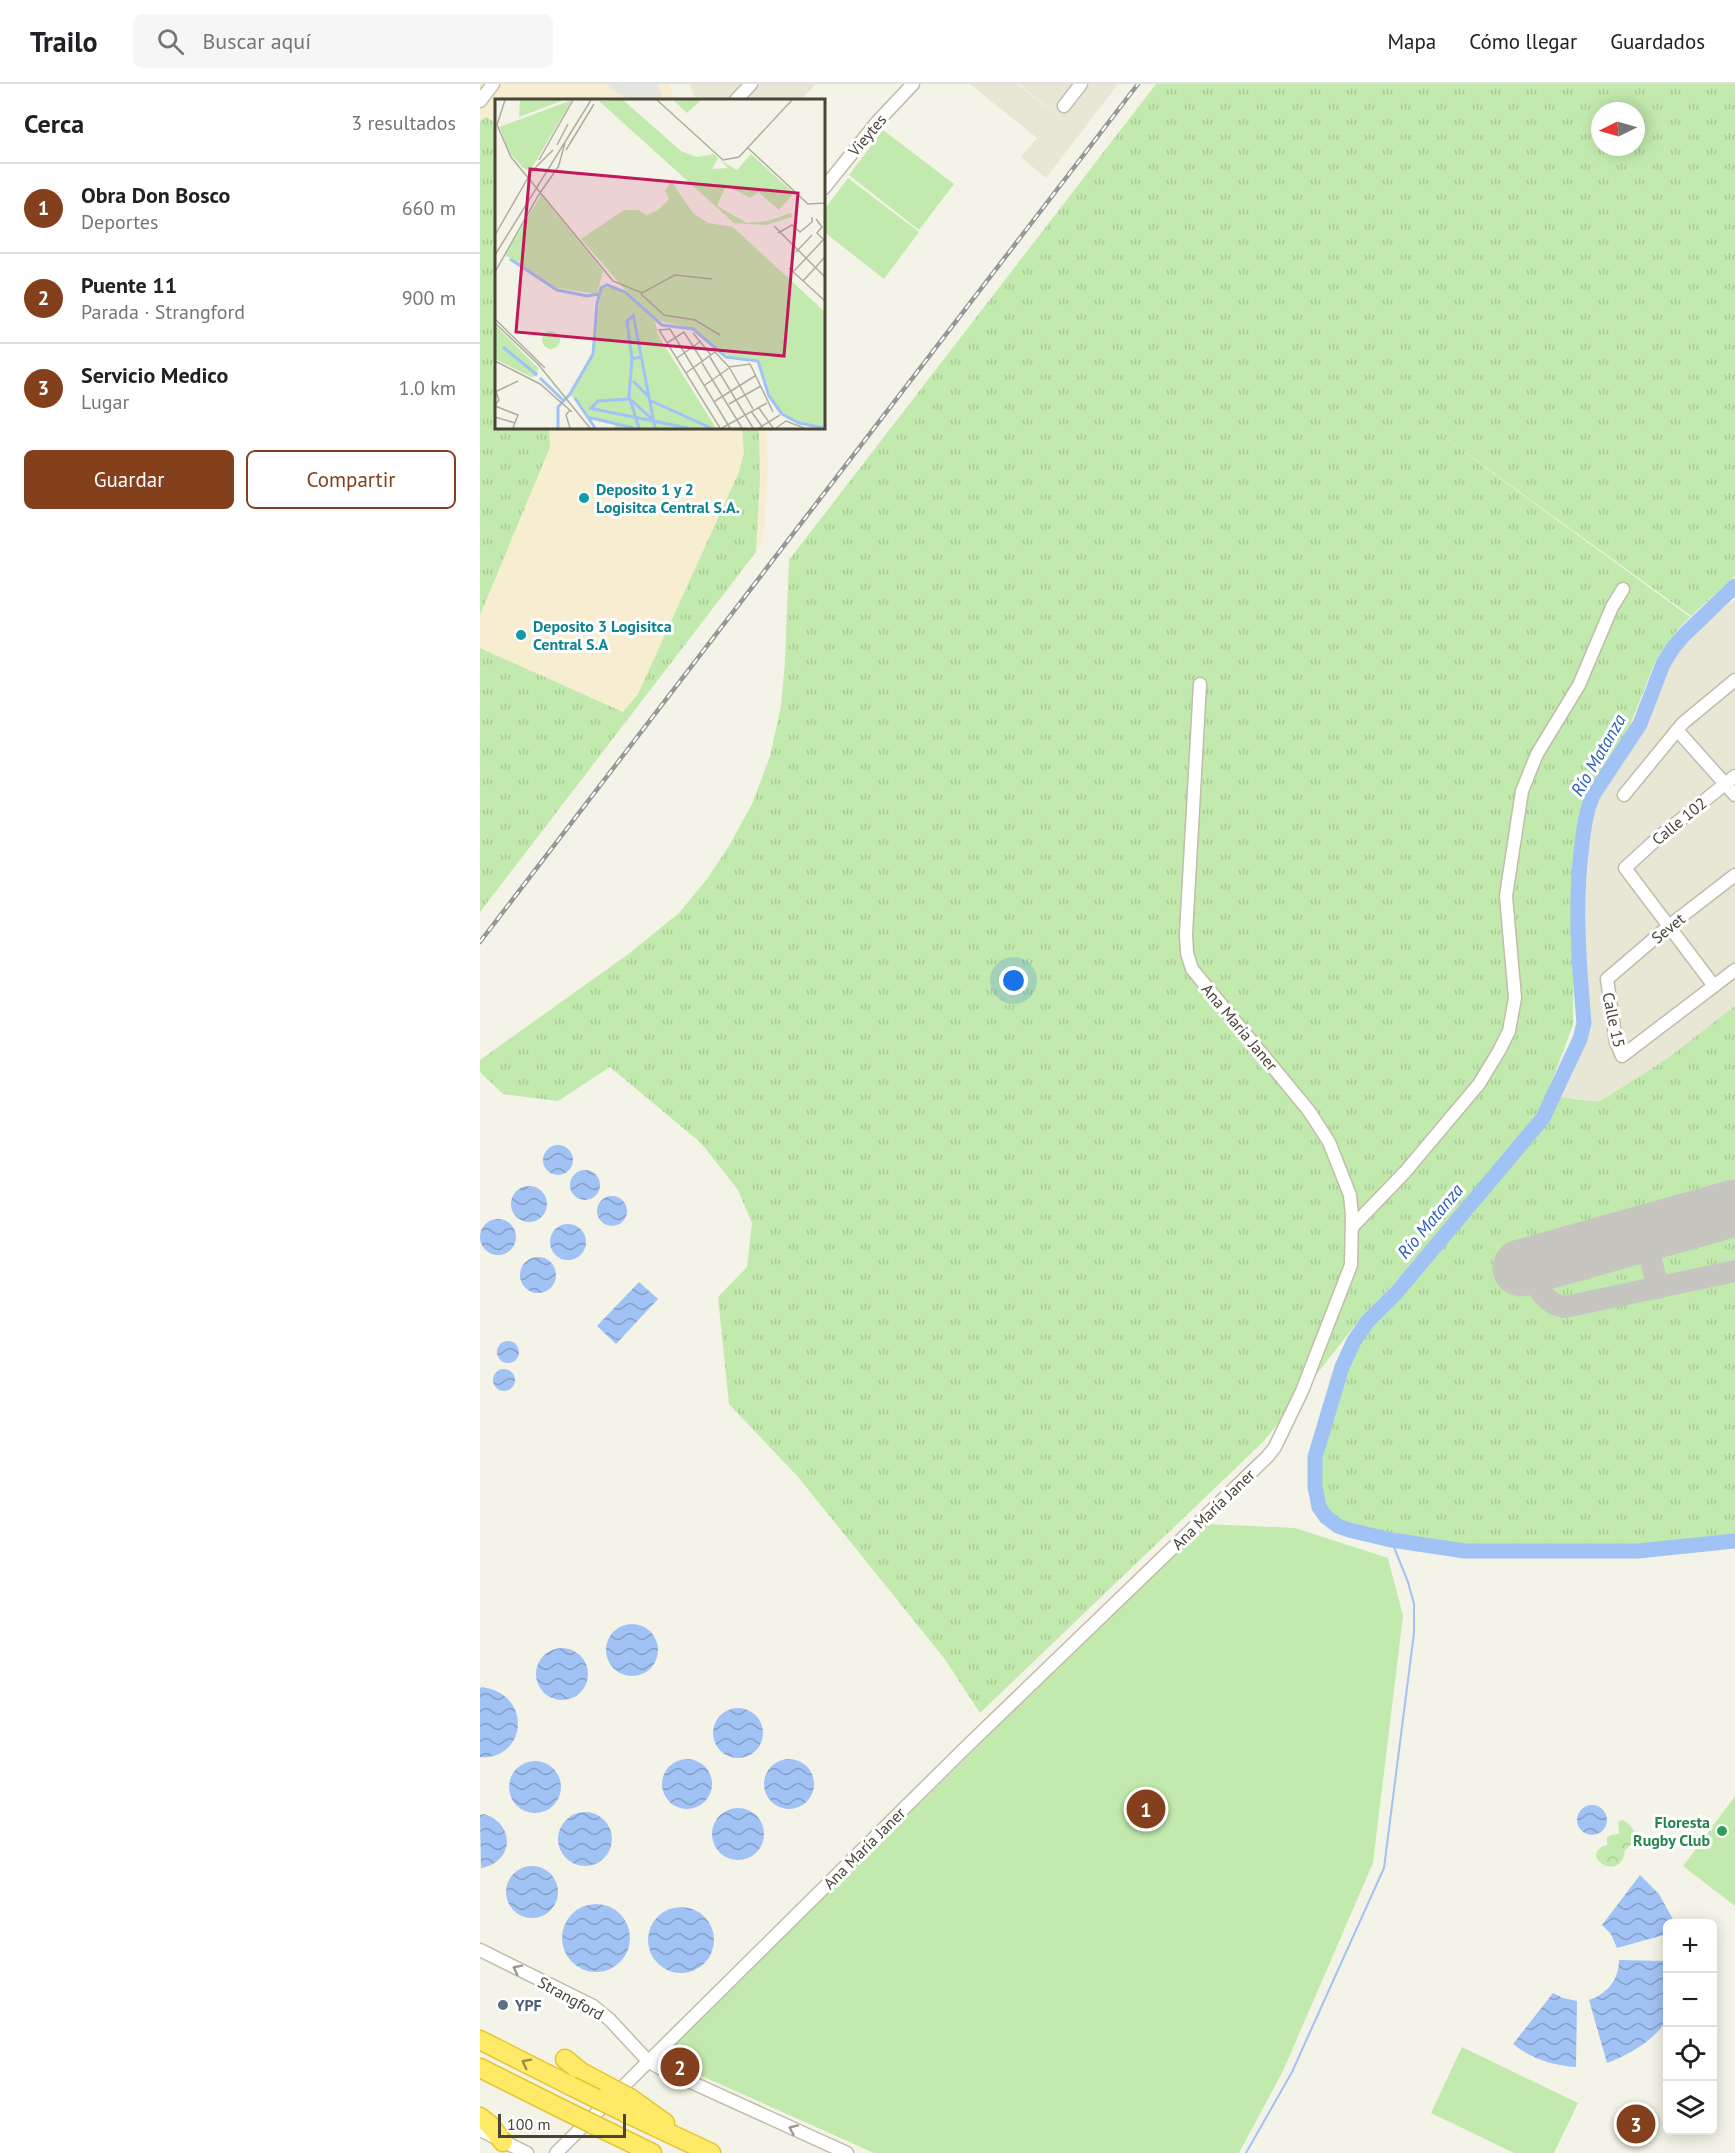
<!DOCTYPE html>
<html lang="es">
<head>
<meta charset="utf-8">
<style>
  body { margin:0; font-family:"PT Sans",sans-serif; background:#f6f6f6; color:#202124 }
  .controls { position:absolute; right:18px; bottom:18px; display:grid; overflow:hidden; border-radius:9px; box-shadow:0 3px 15px #0003 }
  .controls button { width:54px; height:54px; display:grid; place-items:center; padding:0; border:0; border-bottom:2px solid #e0e0e0; background:#fff; color:#202124; font:30px sans-serif }
  .compass { position:absolute; left:1111px; top:18px; width:54px; height:54px; border-radius:50%; background:#fff; box-shadow:0 3px 15px #0003; rotate:265deg }
  .scale { position:absolute; left:18px; bottom:15px; width:128px; box-sizing:border-box; padding-left:6px; border:3px solid #484436; border-top:0; font-size:16px; line-height:21px; white-space:nowrap; color:#484436; -webkit-text-stroke:4px #fff; paint-order:stroke }
  .you { position:absolute; left:534px; top:897px; width:21px; height:21px; margin:-15px; border:4px solid #fff; border-radius:50%; background:#1a73e8; box-shadow:0 0 0 9px #1a73e833 }
  .badge { display:grid; place-items:center; width:39px; height:39px; border-radius:50%; background:#843f1c; color:#fff; font-size:20px; font-weight:700 }
  .pin { position:absolute; translate:-50% -50%; border:3px solid #fff; box-shadow:0 2px 6px #0006 }
  .list { margin:0; padding:0; list-style:none }
  h2 { display:flex; justify-content:space-between; align-items:center; height:78px; margin:0; padding:0 24px; font-size:26px }
  h2 small { font-size:20px; font-weight:400; color:#757577 }
  .list li { display:grid; grid-template-columns:39px 1fr auto; gap:18px; align-items:center; box-sizing:border-box; height:90px; padding:0 24px; border-top:2px solid #e0e0e0 }
  .list b { display:block; font-size:22px; white-space:nowrap }
  .list p { margin:0; font-size:20px; white-space:nowrap; color:#757577 }
  .list em { font-size:20px; font-style:normal; color:#757577 }
  .actions { display:flex; gap:12px; padding:18px 24px }
  .actions a { flex:1; padding:14px 0; border:2px solid #843f1c; border-radius:9px; text-align:center; font-size:21px; color:#843f1c }
  .actions .main { background:#843f1c; color:#fff }
  .icon { flex:none; width:33px; height:33px; fill:none; stroke:currentColor; stroke-width:2; stroke-linecap:round; stroke-linejoin:round }
  .map { position:relative; flex:none; width:1255px; height:2069px; overflow:hidden }
  header { display:flex; align-items:center; gap:36px; box-sizing:border-box; height:84px; padding:0 30px; background:#fff; border-bottom:2px solid #e0e0e0 }
  header strong { font-size:28px }
  nav { display:flex; gap:33px; margin-inline-start:auto; font-size:21px }
  .search { width:420px; height:54px; background:#f6f6f6; display:flex; align-items:center; gap:15px; box-sizing:border-box; padding:0 21px; border-radius:9px; color:#757577; font-size:22px }
  main { display:flex }
  aside { flex:1; background:#fff }
  .map>svg:first-child { display:block }
  .residential { fill:#e8e6d5 }
  .commercial { fill:#f7eed1 }
  .grass { fill:url(#grass-tufts); fill-rule:evenodd }
  .park { fill:url(#park-crowns) }
  .pitch { fill:#c3eaae }
  .parking { fill:#e5e4df }
  .water { fill:url(#water-waves) }
  .lines { fill:none; stroke-linecap:round; stroke-linejoin:round }
  .stream { stroke:#a1c2f4; stroke-width:2 }
  .river { stroke:#a1c2f4; stroke-width:15 }
  .taxiway { stroke:#c6c5bf; stroke-width:22 }
  .runway { stroke:#c6c5bf; stroke-width:57 }
  .minor-casing { stroke:#c0bda9; stroke-width:15 }
  .highway-casing { stroke:#e5c531; stroke-width:21 }
  .minor { stroke:#fff; stroke-width:12 }
  .highway { stroke:#ffea67; stroke-width:18 }
  .rail-casing { stroke:#979797; stroke-width:4.5 }
  .rail { stroke:#fff; stroke-width:2; stroke-dasharray:7; stroke-linecap:butt }
  .highway-bridge-casing { stroke:#e5c531; stroke-width:21; stroke-linecap:butt }
  .highway-bridge { stroke:#ffea67; stroke-width:18 }
  .oneway { stroke:#9a9890 }
  .oneway2 { stroke:#9a8f4c }
  .culture-dot { fill:#0f9aa8; stroke:#fff; stroke-width:2 }
  .leisure-dot { fill:#2e9e5b; stroke:#fff; stroke-width:2 }
  .service-dot { fill:#5c6f8a; stroke:#fff; stroke-width:2 }
  .labels { text-anchor:middle; dominant-baseline:central; stroke-width:6; stroke-linejoin:round; paint-order:stroke }
  .street-label { font-size:16px; fill:#484436; stroke:#fff }
  .culture-label { font-size:16px; font-weight:bold; fill:#0d838f; stroke:#fff; text-anchor:start }
  .leisure-label { font-size:16px; font-weight:bold; fill:#27864d; stroke:#fff; text-anchor:end }
  .service-label { font-size:16px; font-weight:bold; fill:#4e5e75; stroke:#fff; text-anchor:start }
  .water-label { font-size:18px; font-style:italic; fill:#2960b9; stroke:#fff }
  .inset-river { fill:none; stroke:#a1c2f4; stroke-width:3 }
  .inset-road { fill:none; stroke:#afada0; stroke-width:1.5 }
  .view { fill:#c2185b; fill-opacity:0.15; stroke:#c2185b; stroke-width:3 }
  .inset-edge { fill:none; stroke:#484436; stroke-width:3 }
</style>
</head>
<body>
<header>
<strong>Trailo</strong>
<div class="search"><svg class="icon" aria-label="search" viewBox="0 0 24 24"><circle cx="10" cy="10" r="6"/><path d="M15 15l6 6"/></svg>Buscar aquí</div>
<nav><a>Mapa</a><a>Cómo llegar</a><a>Guardados</a></nav>
</header>
<main>
<aside>
<h2>Cerca<small>3 resultados</small></h2>
<ul class="list">
<li><span class="badge">1</span><div><b>Obra Don Bosco</b><p>Deportes</p></div><em>660 m</em></li>
<li><span class="badge">2</span><div><b>Puente 11</b><p>Parada · Strangford</p></div><em>900 m</em></li>
<li><span class="badge">3</span><div><b>Servicio Medico</b><p>Lugar</p></div><em>1.0 km</em></li>
</ul>
<div class="actions"><a class="main">Guardar</a><a>Compartir</a></div>
</aside>
<div class="map">
<svg width="1255" height="2069" viewBox="0 0 1255 2069">
  <defs>
    <pattern id="grass-tufts" width="24" height="20" patternUnits="userSpaceOnUse" patternTransform="scale(1.5)"><rect width="24" height="20" fill="#c3eaae"/><path d="M3 7l-1-3M5 7V3M7 7l1-3M15 17l-1-3M17 17v-4M19 17l1-3" fill="none" stroke="#a9ca96"/></pattern>
    <pattern id="park-crowns" width="20" height="18" patternUnits="userSpaceOnUse" patternTransform="scale(1.5)"><rect width="20" height="18" fill="#c3eaae"/><path d="M2 6a3 3 0 1 1 6 0M12 15a3 3 0 1 1 6 0" fill="none" stroke="#a9ca96"/></pattern>
    <pattern id="water-waves" width="16" height="10" patternUnits="userSpaceOnUse" patternTransform="scale(1.5)"><rect width="16" height="10" fill="#a1c2f4"/><path d="M0 5q4-4 8 0t8 0" fill="none" stroke="#859fc6"/></pattern>
  </defs>
  <rect width="100%" height="100%" fill="#f4f3e7"/>
  <g class="residential">
    <path d="M209,0H336L320,16H216Z"/>
    <path d="M490,0H537L592,43L539,0H638L566,94L541,73L557,54Z"/>
    <path d="M1255,515V922L1185,976L1120,1017L1110,1018L1100,1015L1082,1013L1108,954L1105,863L1106,789L1114,723L1169,638L1174,620L1191,580L1207,554Z"/>
  </g>
  <path class="commercial" d="M0,0H189L195,16H16V344H286L288,380L285,439L281,461L0,828Z"/>
  <g class="grass">
    <path d="M676,0H1255V492L1211,532L925,325L1210,533L1198,545L1175,578L1149,644L1105,718L1095,784L1093,941L1060,1029L910,1204L880,1235L784,1357L500,1629L464,1574L377,1466L318,1393L249,1320L238,1213L267,1183L272,1139L258,1106L221,1059L130,983L78,1017L23,1010L0,988V976L147,871L199,829L227,795L249,762L273,718L290,672L301,622L305,577L309,476ZM1120,27H1156V63H1120Z"/>
    <path d="M6,33L16,39V344H67L69,345L70,363L0,531V37Z"/>
    <path d="M262,344H279L280,393L276,468L0,828V564L143,628L158,610L259,388L264,369Z"/>
    <path d="M1255,922V1457L1158,1467H985L911,1456L869,1446L858,1442L846,1433L839,1423L835,1403V1373L862,1283L874,1257L887,1238L916,1209L1063,1034L1073,1012C1088,1013 1106,1018 1120,1017L1185,976Z"/>
  </g>
  <path class="park" d="M1142,1736C1152,1740 1155,1746 1155,1757L1145,1766C1141,1802 1096,1770 1127,1761V1754L1130,1751L1139,1750L1138,1738Z"/>
  <g class="pitch">
    <path d="M403,46L474,100L439,146L369,91Z"/>
    <path d="M368,94L439,148L404,195L344,148V126Z"/>
    <path d="M727,1440L815,1444L908,1474L923,1532L893,1779L803,1987L759,2069H394L195,1980L189,1970L191,1964L513,1647Z"/>
    <path d="M1255,1712V1822L1203,1782Z"/>
    <path d="M982,1963L1098,2019L1074,2069H1034L951,2029Z"/>
  </g>
  <path class="parking" d="M126,0H178L184,16H147Z"/>
  <g class="water">
    <circle cx="78" cy="1076" r="15"/>
    <circle cx="105" cy="1101" r="15"/>
    <circle cx="49" cy="1120" r="18"/>
    <circle cx="132" cy="1127" r="15"/>
    <circle cx="18" cy="1153" r="18"/>
    <circle cx="88" cy="1158" r="18"/>
    <circle cx="58" cy="1191" r="18"/>
    <path d="M159,1198L178,1215L136,1260L117,1242Z"/>
    <circle cx="28" cy="1268" r="11"/>
    <circle cx="24" cy="1296" r="11"/>
    <circle cx="152" cy="1566" r="26"/>
    <circle cx="82" cy="1590" r="26"/>
    <path d="M2,1603C55,1611 45,1677 0,1673V1604Z"/>
    <circle cx="258" cy="1649" r="25"/>
    <circle cx="207" cy="1700" r="25"/>
    <circle cx="309" cy="1700" r="25"/>
    <circle cx="55" cy="1703" r="26"/>
    <circle cx="1112" cy="1736" r="15"/>
    <circle cx="258" cy="1750" r="26"/>
    <circle cx="105" cy="1755" r="27"/>
    <path d="M4,1730C36,1740 34,1778 1,1784L0,1731Z"/>
    <circle cx="52" cy="1808" r="26"/>
    <path d="M1160,1791L1179,1810L1195,1839L1188,1840L1187,1850L1137,1864L1131,1850L1122,1841Z"/>
    <circle cx="116" cy="1854" r="34"/>
    <circle cx="201" cy="1856" r="33"/>
    <path d="M1139,1876L1187,1877C1188,1889 1190,1925 1187,1934C1178,1955 1146,1972 1127,1979L1109,1916C1127,1910 1139,1896 1139,1876Z"/>
    <path d="M1073,1909L1083,1914L1097,1917L1096,1983C1072,1981 1052,1975 1033,1960Z"/>
  </g>
  <g class="lines">
    <path class="stream" d="M766,2069L812,1988L904,1784L934,1549V1520L928,1498L911,1456"/>
    <path class="river" d="M1255,502L1204,551L1193,564L1183,580L1160,640L1113,711C1106,727 1104,743 1102,760C1094,820 1099,880 1104,939L1100,955L1063,1034L916,1209L887,1238L874,1257L862,1283L835,1373V1403L839,1423L846,1433L858,1442L869,1446L911,1456L985,1467H1158L1255,1457"/>
    <g class="taxiway">
      <path d="M1164,1149L1178,1204"/>
      <path d="M1050,1182C1056,1201 1063,1220 1085,1223L1255,1187"/>
    </g>
    <path class="runway" d="M1041,1184L1255,1124"/>
    <defs>
      <g id="minor">
        <path d="M256,16L271,0"/>
        <path d="M0,17L13,0"/>
        <path d="M584,22L601,0"/>
        <path d="M344,104L398,37L433,0"/>
        <path d="M1197,646L1255,711"/>
        <path d="M1144,711L1203,639L1255,596"/>
        <path d="M1255,791L1189,842L1127,895L1136,958L1142,972L1255,886"/>
        <path d="M1234,902L1145,784L1179,753L1255,692"/>
        <path d="M873,1142L925,1088L999,1000L1019,967L1029,947L1035,914L1026,812L1042,707L1057,670L1099,601L1132,523L1143,505"/>
        <path d="M0,1866L113,1922L130,1936L169,1978L180,1984L367,2069"/>
        <path d="M0,2046L47,2069"/>
        <path d="M76,2069L482,1667L788,1372L795,1363L822,1307L871,1181L872,1132L870,1111L849,1058L829,1027L712,885L707,869L706,850L720,600"/>
      </g>
      <g id="highway">
        <path d="M0,1956L91,2002"/>
        <path d="M85,1975L101,1988L129,2003"/>
        <path d="M0,1984L80,2024"/>
        <path d="M150,2014L185,2039"/>
        <path d="M144,2028L231,2069"/>
        <path d="M0,2033L9,2040L23,2058"/>
        <path d="M133,2050L172,2069"/>
      </g>
    </defs>
    <use href="#minor" class="minor-casing"/>
    <use href="#highway" class="highway-casing"/>
    <use href="#minor" class="minor"/>
    <use href="#highway" class="highway"/>
    <defs>
      <path id="rail" d="M0,858L658,0"/>
    </defs>
    <use href="#rail" class="rail-casing"/>
    <use href="#rail" class="rail"/>
    <defs>
      <g id="highway-bridge">
        <path d="M91,2002L144,2028"/>
        <path d="M129,2003L150,2014"/>
        <path d="M80,2024L133,2050"/>
      </g>
    </defs>
    <use href="#highway-bridge" class="highway-bridge-casing"/>
    <use href="#highway-bridge" class="highway-bridge"/>
  </g>
  <defs><path id="oneway-chevron" d="M-2-3.5L2.5 0L-2 3.5" fill="none" stroke-width="1.6" stroke-linecap="round" stroke-linejoin="round" transform="scale(1.5)"/></defs>
  <g class="oneway">
    <use href="#oneway-chevron" transform="translate(37 1885) rotate(-153)"/>
    <use href="#oneway-chevron" transform="translate(313 2045) rotate(-156)"/>
  </g>
  <use class="oneway2" href="#oneway-chevron" transform="translate(46 1979) rotate(-153)"/>
  <g class="culture-dot">
    <circle cx="104" cy="414" r="6"/>
    <circle cx="41" cy="551" r="6"/>
  </g>
  <circle class="leisure-dot" cx="1242" cy="1747" r="6"/>
  <circle class="service-dot" cx="23" cy="1921" r="6"/>
  <g class="labels">
    <g class="street-label">
      <text transform="translate(387 51) rotate(-50)">Vieytes</text>
      <text transform="translate(1199 737) rotate(-39)">Calle 102</text>
      <text transform="translate(1188 844) rotate(-39)">Sevet</text>
      <text transform="translate(1134 936) rotate(78)">Calle 15</text>
      <text transform="translate(760 943) rotate(50)">Ana María Janer</text>
      <text transform="translate(733 1425) rotate(-44)">Ana María Janer</text>
      <text transform="translate(384 1764) rotate(-45)">Ana María Janer</text>
      <text transform="translate(91 1914) rotate(29)">Strangford</text>
    </g>
    <g class="culture-label">
      <text x="116" y="405">Deposito 1 y 2<tspan x="116" dy="18">Logisitca Central S.A.</tspan></text>
      <text x="53" y="542">Deposito 3 Logisitca<tspan x="53" dy="18">Central S.A</tspan></text>
    </g>
    <g class="leisure-label">
      <text x="1230" y="1738">Floresta<tspan x="1230" dy="18">Rugby Club</tspan></text>
    </g>
    <g class="service-label">
      <text x="35" y="1921">YPF</text>
    </g>
    <g class="water-label">
      <text transform="translate(1118 671) rotate(-60)">Río Matanza</text>
      <text transform="translate(950 1137) rotate(-50)">Río Matanza</text>
    </g>
  </g>
  <g transform="translate(15 15)">
    <rect width="330" height="330" fill="#f4f3e7"/>
    <path d="M25,1H69L24,18ZM77,1L35,72L28,69L15,54L4,28ZM128,1L186,52L202,58L219,55L223,59L217,70L233,69L225,61L242,71L256,55L299,94L284,111L263,93L255,99L231,86L222,107L252,124L273,122L296,114L297,118L271,126L239,124L104,2ZM178,1H206L192,14ZM176,82L198,114L213,124L238,128L330,213V328L304,323L288,314L277,301L264,261L234,258L198,229L160,221L163,236L221,329H120L119,324L92,318L75,295L98,255L106,189L121,188L141,203L86,140L129,111H143L152,116L163,111L174,100L170,92ZM0,226L43,269L42,277L36,278L0,260Z" fill="#c3eaae"/>
    <path d="M46,96L108,172L102,195L62,189L10,156ZM47 241a9 9 0 1 1 18 0a9 9 0 1 1-18 0Z" fill="#c3eaae"/>
    <path class="inset-river" d="M15,160L62,191L92,197L104,195M138,215L160,329M138,217L132,222L137,260L146,258M8,248L42,276M137,260L134,297L144,329M45,279L69,302M138,282L154,298M80,299L100,329M154,301L216,329M94,309L193,329M96,309L103,302L135,300L158,321M92,318L139,329M63,329V308L75,295L98,255L102,205L106,189L112,186L130,193L167,226L198,230L231,258L263,262L274,297L287,315L304,324L329,329"/>
    <path class="inset-road" d="M162,1L228,61L244,58L297,1M2,26L16,58L118,182L147,194L180,176L217,180M2,26L10,1M62,46L73,25M253,49L313,105L330,104M71,51L99,5M44,61L78,1M63,69L70,44M36,73L58,51M321,120L327,128L322,134L329,141M279,127L330,178M283,134L297,126L305,133L317,123V118M0,136L34,77M301,153L317,136M0,156L96,1M294,169L330,202M0,173L43,97L63,68M298,173L330,139M308,182L330,158M146,195L169,216L200,221L225,236M0,220L50,269M0,224L43,265L95,329M198,234L216,256M172,244L189,233L208,263M215,258L258,329M182,259L206,242M0,262L45,285L77,313M207,264L247,329M234,268L258,310M191,274L220,253L234,268L255,265L278,313M210,286L234,269M0,290L4,301L0,306M0,293L23,282M220,302L260,277M234,305L266,287M0,307L23,316L18,329M264,309L278,329M256,312L268,329M0,318L20,324M75,329L71,316L75,311M225,329L164,231L175,230L235,329M227,329L272,304M264,329L285,316M281,329L291,322L309,329"/>
    <path class="view" d="M35,70L303,94L289,257L21,233Z"/>
    <rect width="330" height="330" class="inset-edge"/>
  </g>
</svg>
<div class="controls">
<button>+</button>
<button>−</button>
<button><svg class="icon" aria-label="locate" viewBox="0 0 24 24"><circle cx="12" cy="12" r="6"/><path d="M12 2v4M12 18v4M2 12h4M18 12h4"/></svg></button>
<button><svg class="icon" aria-label="layers" viewBox="0 0 24 24"><path d="M12 4l9 5-9 5-9-5zM3 14l9 5 9-5"/></svg></button>
</div>
<svg class="compass" viewBox="-18 -18 36 36"><path d="M0-13l5 13h-10z" fill="#e53935"/><path d="M0 13l5-13h-10z" fill="#757577"/></svg>
<div class="scale">100 m</div>
<div class="you"></div>
<div class="pin badge" style="left:666px;top:1725px">1</div>
<div class="pin badge" style="left:200px;top:1983px">2</div>
<div class="pin badge" style="left:1156px;top:2040px">3</div>
</div>
</main>
</body>
</html>
